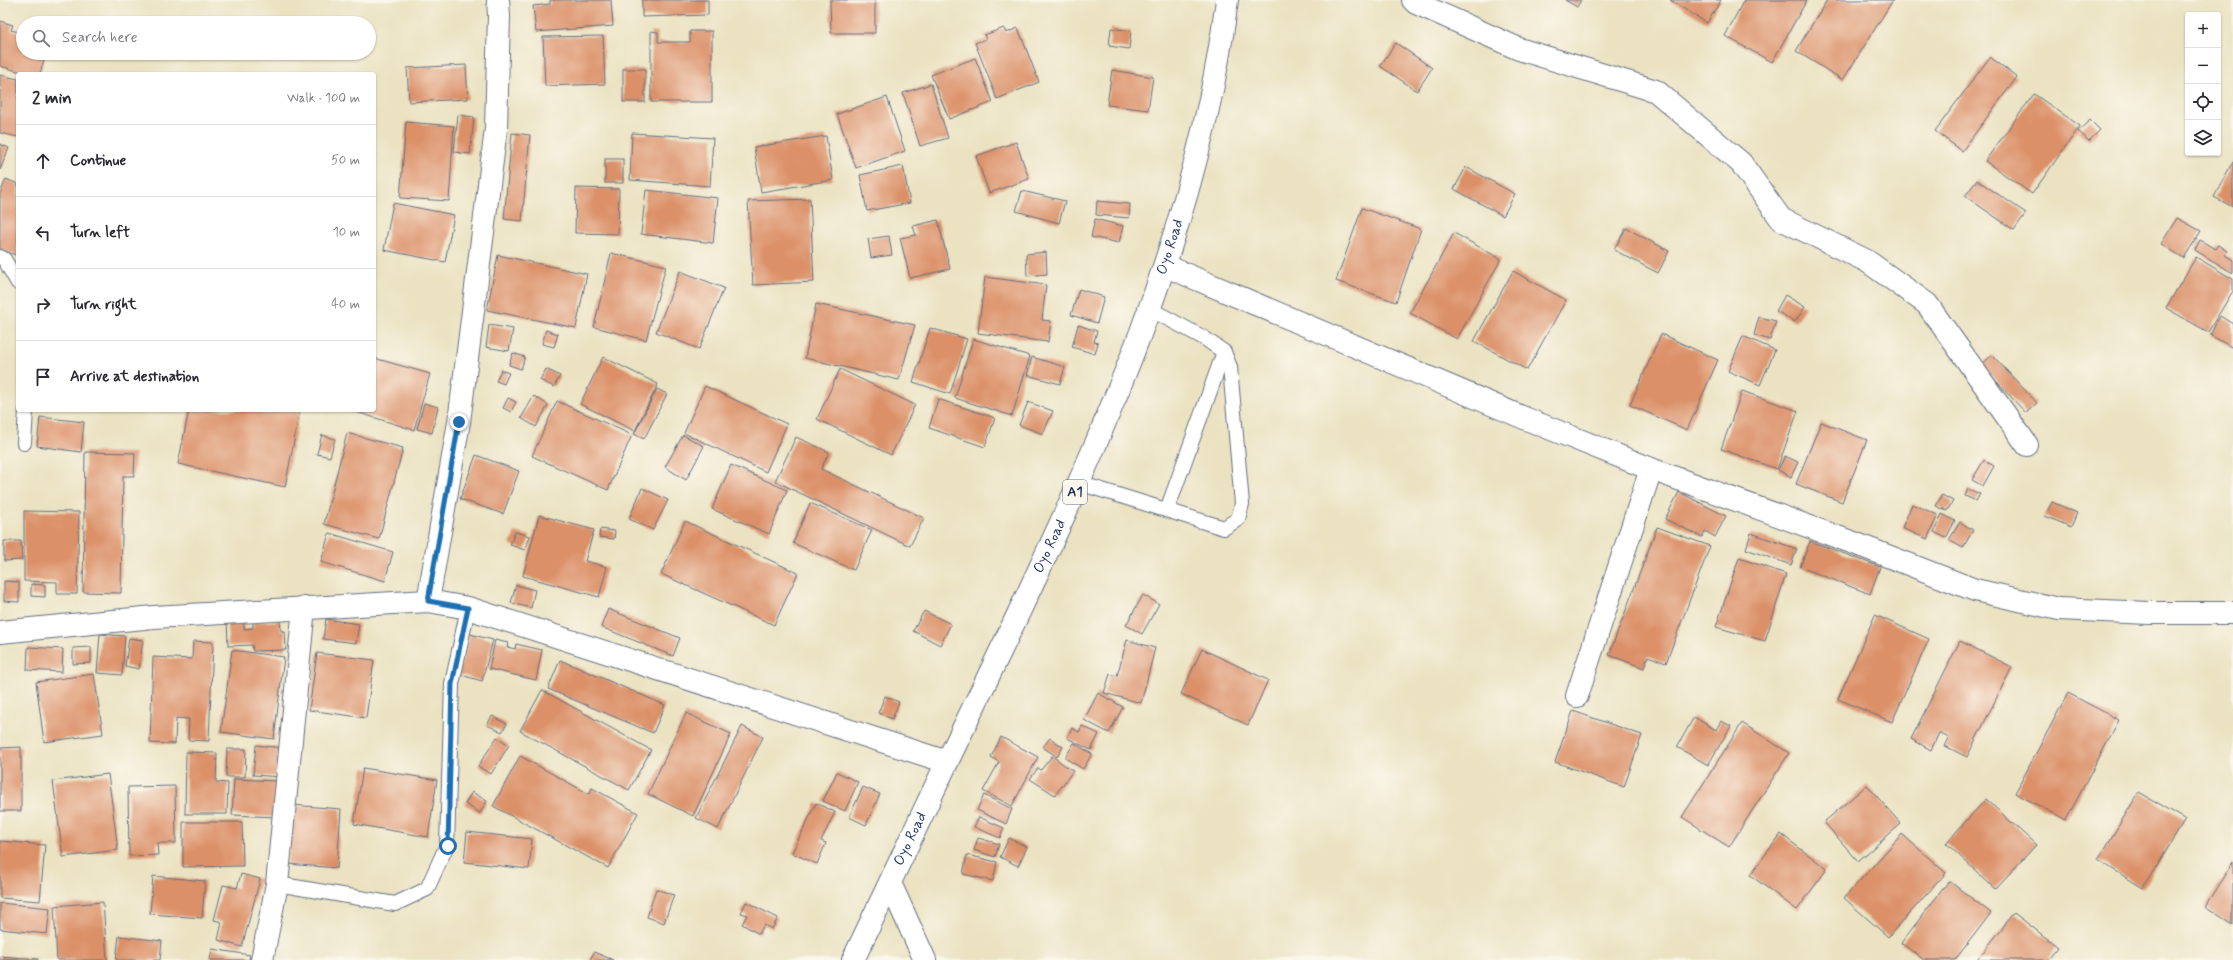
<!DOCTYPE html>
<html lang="en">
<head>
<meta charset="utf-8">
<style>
  body { margin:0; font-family:Mynerve,sans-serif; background:#f2f2f3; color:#2b2b33 }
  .controls { position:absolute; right:12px; top:12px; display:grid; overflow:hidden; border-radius:4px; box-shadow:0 1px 3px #0004 }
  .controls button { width:36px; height:36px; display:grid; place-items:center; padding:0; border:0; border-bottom:1px solid #e1e1e2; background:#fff; color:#2b2b33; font:20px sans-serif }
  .stop { position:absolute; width:12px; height:12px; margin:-9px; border:3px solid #1f6fb2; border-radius:50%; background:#fff }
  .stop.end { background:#1f6fb2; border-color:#fff; box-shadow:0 1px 4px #0008 }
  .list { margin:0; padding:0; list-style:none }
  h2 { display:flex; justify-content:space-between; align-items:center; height:52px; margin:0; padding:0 16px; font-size:17px }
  h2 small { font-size:13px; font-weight:400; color:#7c7c81 }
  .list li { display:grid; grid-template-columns:26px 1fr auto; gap:12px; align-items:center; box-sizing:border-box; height:72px; padding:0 16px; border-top:1px solid #e1e1e2 }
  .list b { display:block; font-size:15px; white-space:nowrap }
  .list em { font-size:13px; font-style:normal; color:#7c7c81 }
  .icon { flex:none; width:22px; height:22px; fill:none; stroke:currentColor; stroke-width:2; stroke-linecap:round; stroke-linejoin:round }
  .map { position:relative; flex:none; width:2233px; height:960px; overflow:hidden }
  .search { position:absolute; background:#fff; box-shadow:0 1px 3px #0004; left:16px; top:16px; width:360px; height:44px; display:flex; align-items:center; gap:10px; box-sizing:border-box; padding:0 14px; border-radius:22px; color:#7c7c81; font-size:15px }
  .panel { position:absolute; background:#fff; box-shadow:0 1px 3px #0004; left:16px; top:72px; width:360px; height:340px; border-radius:4px }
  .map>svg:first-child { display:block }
  .building { fill:#db9067 }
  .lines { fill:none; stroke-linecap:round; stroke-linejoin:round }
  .service-casing { stroke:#636e81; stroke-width:16 }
  .minor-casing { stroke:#636e81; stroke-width:24 }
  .tertiary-casing { stroke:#636e81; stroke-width:24 }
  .trunk-casing { stroke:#636e81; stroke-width:24 }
  .service { stroke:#fff; stroke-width:14 }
  .minor { stroke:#fff; stroke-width:22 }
  .tertiary { stroke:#fff; stroke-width:22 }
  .trunk { stroke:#fff; stroke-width:22 }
  .route { stroke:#1f6fb2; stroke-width:5 }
  .labels { text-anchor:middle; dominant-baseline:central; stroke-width:3; stroke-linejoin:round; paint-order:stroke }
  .shield { fill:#fbf7ec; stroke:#5e6b89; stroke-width:1 }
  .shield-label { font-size:14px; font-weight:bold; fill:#1b2f5e }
  .street-label { font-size:15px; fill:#1b2f5e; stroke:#fbf7ec }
</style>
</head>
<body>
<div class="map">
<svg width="2233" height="960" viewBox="0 0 2233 960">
  <rect width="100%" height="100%" fill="#fbf7ec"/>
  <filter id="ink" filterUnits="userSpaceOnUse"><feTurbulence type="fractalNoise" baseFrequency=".025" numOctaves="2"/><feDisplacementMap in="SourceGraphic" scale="8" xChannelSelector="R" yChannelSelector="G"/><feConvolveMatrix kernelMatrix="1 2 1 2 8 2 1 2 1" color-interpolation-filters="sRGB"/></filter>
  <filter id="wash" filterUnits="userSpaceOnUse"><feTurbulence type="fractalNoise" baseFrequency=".012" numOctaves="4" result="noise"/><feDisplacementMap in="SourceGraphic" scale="16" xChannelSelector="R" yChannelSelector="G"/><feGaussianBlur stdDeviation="0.9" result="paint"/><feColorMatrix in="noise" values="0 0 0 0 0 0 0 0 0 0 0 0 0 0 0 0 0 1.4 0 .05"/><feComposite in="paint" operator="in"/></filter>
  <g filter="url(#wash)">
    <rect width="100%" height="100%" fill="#eae2c1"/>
    <g id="blocks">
      <g class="building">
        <path d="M550,0H611L613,26L536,32L533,6L550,4Z"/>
        <path d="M642,0H708V15L642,17Z"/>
        <path d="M830,0H875V33H831Z"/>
        <path d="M1565,0H1581L1577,7Z"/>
        <path d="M1670,0H1721L1707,23Z"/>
        <path d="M1744,0H1807L1772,62L1725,36Z"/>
        <path d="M1827,0H1893L1843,80L1796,51Z"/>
        <path d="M0,21L13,25L11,30L23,33V53H46L40,74H28L0,66Z"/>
        <path d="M1004,28L1006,33L1018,28L1039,82L997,99L975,43L986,39L984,35Z"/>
        <path d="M1111,28L1131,31L1129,49L1109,46Z"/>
        <path d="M651,31L658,32V42H690V31H712V102H651Z"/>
        <path d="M603,36L605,84L545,86L543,37Z"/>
        <path d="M1396,43L1432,68L1417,91L1380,66Z"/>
        <path d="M1990,57L2017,77L1962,151L1935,131Z"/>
        <path d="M975,58L993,102L949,119L931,75Z"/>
        <path d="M466,65L468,99L409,102L407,68Z"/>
        <rect x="623" y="69" width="22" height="33"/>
        <path d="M1112,70L1153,77L1148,110L1107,105Z"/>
        <path d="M0,75L18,79V137L0,133Z"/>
        <path d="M931,84L948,138L920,146L903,93Z"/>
        <path d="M2034,94L2080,126L2032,194L1985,161Z"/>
        <path d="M887,97L905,151L856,168L837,114Z"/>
        <path d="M458,115L474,117L470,154L454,152Z"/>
        <path d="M2090,120L2100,130L2089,141L2078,131Z"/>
        <path d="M406,122L454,126L449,201L400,198Z"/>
        <path d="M512,133L530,135L522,221L504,219Z"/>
        <path d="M632,133L713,138L710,186L630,180Z"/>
        <path d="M826,136L833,180L761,192L754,147Z"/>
        <path d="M1016,142L1029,179L989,193L976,156Z"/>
        <path d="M0,144L9,148L0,170Z"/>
        <rect x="605" y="159" width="18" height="24"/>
        <path d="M2233,161V207L2214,197Z"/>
        <path d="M903,166L910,203L867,211L860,175Z"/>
        <path d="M1466,167L1515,194L1503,216L1454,189Z"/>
        <path d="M6,179L18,184V256L0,249V194Z"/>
        <path d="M1977,180L2026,213L2014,230L1965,196Z"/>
        <path d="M576,188L619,189L618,234L575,233Z"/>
        <path d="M646,190L718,198L713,243L641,234Z"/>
        <path d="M1022,191L1065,201L1059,223L1016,211Z"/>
        <path d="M810,199L814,282L753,285L748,201Z"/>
        <path d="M1097,201L1130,204L1129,218L1096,215Z"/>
        <path d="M393,203L454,215L445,262L384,250Z"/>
        <path d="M1362,208L1421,229L1396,302L1336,281Z"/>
        <path d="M2177,218L2201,231L2184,258L2161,244Z"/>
        <path d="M1095,219L1123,226L1119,243L1091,237Z"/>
        <path d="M938,220L950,269L910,278L900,238L916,235L913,226Z"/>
        <path d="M1626,228L1669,251L1658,273L1614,250Z"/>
        <path d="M1454,233L1501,259L1457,339L1410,313Z"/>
        <path d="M889,236L892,255L871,258L868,239Z"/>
        <path d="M2200,240L2215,249L2218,245L2227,251L2225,255L2233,260V273L2195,250Z"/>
        <path d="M1046,252L1047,274L1027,276L1026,254Z"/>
        <path d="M611,253L666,266L646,340L594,327Z"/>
        <path d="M498,255L587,274L576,328L487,310Z"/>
        <path d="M2196,257L2233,279V291L2208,332L2166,308Z"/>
        <path d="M680,271L724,288L699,349L656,332Z"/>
        <path d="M1513,271L1566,300L1527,370L1474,341Z"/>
        <path d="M985,277L1046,285L1042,320L1051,321L1048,342L978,333Z"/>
        <path d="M1079,289L1104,297L1097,323L1071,315Z"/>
        <path d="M1785,295L1805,307L1795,322L1776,311Z"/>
        <path d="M816,304L915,325L899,380L805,358Z"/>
        <path d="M2220,316L2233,324V348L2210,335Z"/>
        <path d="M1759,317L1776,321L1770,340L1754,335Z"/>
        <path d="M489,325L513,329L509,351L486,347Z"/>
        <path d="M1078,325L1097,331L1094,342L1098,343L1095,354L1072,347Z"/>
        <path d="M930,328L967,339L950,394L913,382Z"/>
        <path d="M546,330L558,334L554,347L542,344Z"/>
        <path d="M1661,334L1718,360L1687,430L1630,405Z"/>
        <path d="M1743,336L1775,350L1760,385L1728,371Z"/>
        <path d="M973,339L1030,356L1012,416L955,398Z"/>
        <path d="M513,353L525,357L521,369L509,365Z"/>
        <path d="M1992,355L2037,403L2026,413L1981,365Z"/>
        <path d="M603,357L658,384L635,431L580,404Z"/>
        <path d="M1032,357L1065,367L1060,384L1027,375Z"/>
        <path d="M374,358L430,374L414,430L350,410H374Z"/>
        <path d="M546,369L560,376L554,387L540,380Z"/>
        <path d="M840,369L915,405L891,455L817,419Z"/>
        <path d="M501,370L509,373L504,384L496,381Z"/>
        <path d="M705,386L787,424L766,472L684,433Z"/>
        <path d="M657,389L667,394L644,439L634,434Z"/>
        <path d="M1742,391L1798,411L1777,469L1721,449Z"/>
        <path d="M534,396L548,405L536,427L521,418Z"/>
        <path d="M508,398L516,402L511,412L503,408Z"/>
        <path d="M938,399L995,418L985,447L929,428Z"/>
        <path d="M557,401L632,435L608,490L532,456Z"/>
        <path d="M1028,402L1053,411L1043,434L1019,425Z"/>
        <path d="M424,403L438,407L432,433L417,429Z"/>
        <path d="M189,410H300L285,487L178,464Z"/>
        <path d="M40,417L84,422L81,452L37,446Z"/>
        <path d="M1821,422L1867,440L1842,502L1796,484Z"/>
        <path d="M347,433L403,448L379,539L324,524Z"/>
        <path d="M322,435L335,439L330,457L317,454Z"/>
        <path d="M683,435L704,446L686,480L665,467Z"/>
        <path d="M796,437L829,452L821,469L924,518L910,546L775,481Z"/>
        <path d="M85,452L135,453L134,476H123L121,593L83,592Z"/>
        <path d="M476,455L519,471L503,514L460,499Z"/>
        <path d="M1785,456L1798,462L1791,477L1778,470Z"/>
        <path d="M1984,460L1994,466L1983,486L1972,480Z"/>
        <path d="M731,465L787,490L769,534L712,509Z"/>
        <path d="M642,488L668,500L653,530L629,519Z"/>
        <path d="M1968,489L1980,494L1976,501L1965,496Z"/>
        <path d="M1679,492L1726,516L1715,537L1705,531L1702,537L1665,519Z"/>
        <path d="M1942,495L1953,501L1947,511L1936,506Z"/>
        <path d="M2052,502L2077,513L2071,527L2045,516Z"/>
        <path d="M810,503L872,530L854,570L793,543Z"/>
        <path d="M1912,504L1938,515L1927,539L1902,528Z"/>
        <path d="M24,511L79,512L77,594H57V582L24,581Z"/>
        <path d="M1942,514L1955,521L1946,538L1934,532Z"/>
        <path d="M539,515L594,530L585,561L607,567L599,597L523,576Z"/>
        <path d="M685,521L798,573L774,625L661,574Z"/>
        <path d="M1960,522L1973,530L1963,548L1949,540Z"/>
        <path d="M1657,527L1710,546L1666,663L1648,656L1644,668L1609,655Z"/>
        <path d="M600,529L615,531L614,539L599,537Z"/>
        <path d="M515,532L530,536L525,550L510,545Z"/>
        <path d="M329,533L393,552L385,581L321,562Z"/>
        <path d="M1751,533L1797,549L1791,565L1746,549Z"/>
        <path d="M4,541H21L22,560L4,561Z"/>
        <path d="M1810,541L1880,567L1870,594L1800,567Z"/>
        <path d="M1739,558L1786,574L1765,641L1716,627Z"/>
        <path d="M4,581L19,582V602L4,601Z"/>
        <path d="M31,584L45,585V597L31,596Z"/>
        <path d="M516,585L535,590L531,608L511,603Z"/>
        <path d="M1143,595L1159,604L1142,634L1126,625Z"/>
        <path d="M608,609L680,638L673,656L601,627Z"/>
        <path d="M924,611L951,624L940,645L913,631Z"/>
        <path d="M1875,615L1929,639L1892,722L1838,699Z"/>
        <path d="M227,619H244V629L253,628V622L280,621L281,631H285L286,650L253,651L252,645L228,646Z"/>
        <path d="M326,619L359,624L356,643L323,639Z"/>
        <path d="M100,634L125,636L122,675L97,673Z"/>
        <path d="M470,634L493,640L482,681L458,674Z"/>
        <path d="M129,638L143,640L139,669L125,666Z"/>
        <path d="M495,640L508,643L507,647L515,649L516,644L542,650L536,680L489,669Z"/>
        <path d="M1127,640L1155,648L1141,703L1104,693L1110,674L1117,676Z"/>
        <path d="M193,641L213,642L209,741L188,740L189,719L176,718L175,744L150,743L153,657L192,659Z"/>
        <path d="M1960,641L2012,667L1967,757L1945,746L1949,738L1939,733L1931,750L1911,739Z"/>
        <path d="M28,647L63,649L62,672L27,670Z"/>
        <path d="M91,647V663L73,664V648Z"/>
        <path d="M1202,649L1268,680L1248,725L1181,694Z"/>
        <path d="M232,650L284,657L274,739L221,732Z"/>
        <path d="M317,653L374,660L366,718L309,710Z"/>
        <path d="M560,660L665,705L653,733L548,689Z"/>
        <path d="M94,674L103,734L44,742L36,682Z"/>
        <path d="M542,690L651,750L629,790L520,731Z"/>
        <path d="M1098,693L1123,707L1109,733L1084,720Z"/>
        <path d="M2068,693L2119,720L2066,820L2015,793Z"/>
        <path d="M885,696L899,702L892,719L878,713Z"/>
        <path d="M1573,711L1642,735L1624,787L1555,762Z"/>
        <path d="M686,713L731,734L693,816L648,794Z"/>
        <path d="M492,716L507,724L502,732L487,725Z"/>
        <path d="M1694,717L1716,730L1721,721L1731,726L1708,765L1677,747Z"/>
        <path d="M1742,723L1789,753L1729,847L1682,817Z"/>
        <path d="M742,726L763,737L718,829L696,818Z"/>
        <path d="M1082,726L1099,734L1091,750L1067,738L1072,728L1079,732Z"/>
        <path d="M497,737L509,745L491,774L478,766Z"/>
        <path d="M1001,737L1038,757L1012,806L983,791L999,762L991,757Z"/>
        <path d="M1050,738L1063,747L1057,757L1043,747Z"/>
        <path d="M1074,743L1092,754L1083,769L1065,758Z"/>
        <path d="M256,745L283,748L281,777L253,775Z"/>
        <path d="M21,747V811H0V748Z"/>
        <path d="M227,749H246L245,777H226Z"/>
        <path d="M186,752L217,753L216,782L228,783L227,814H185Z"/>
        <path d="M520,756L589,794L592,788L638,813L608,868L493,806Z"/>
        <path d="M1052,756L1073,771L1055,795L1030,779L1038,768L1041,770Z"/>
        <path d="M363,768L437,780L428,837L354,824Z"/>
        <path d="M837,772L858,782L845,811L823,801Z"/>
        <path d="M108,774L118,850L63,857L53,781Z"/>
        <path d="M234,779L278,781L276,817L232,815Z"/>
        <path d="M1867,785L1901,824L1858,861L1824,822Z"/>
        <path d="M175,786L176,843H157L158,855L129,856L128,787Z"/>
        <path d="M863,787L880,794L866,825L849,817Z"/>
        <path d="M472,792L487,801L480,813L465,804Z"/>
        <path d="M2139,792L2185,819L2143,888L2098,860Z"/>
        <path d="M984,795L1012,809L1006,824L977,810Z"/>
        <path d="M1986,799L2036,845L1995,889L1946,843Z"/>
        <path d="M816,803L835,812L821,841L826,843L817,864L792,853Z"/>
        <path d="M292,805L341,809L337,868L287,864Z"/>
        <path d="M979,817L1004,828L1000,838L974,827Z"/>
        <path d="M183,822H242L243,866L183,867Z"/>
        <path d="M467,832L532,839L529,869L464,862Z"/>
        <path d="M1781,834L1827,869L1797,910L1750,875Z"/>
        <path d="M1902,834L1946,873L1888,937L1844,898Z"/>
        <path d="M978,838L999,844L995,857L974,850Z"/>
        <path d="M1009,838L1027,847L1018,866L1000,857Z"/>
        <path d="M0,841L45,845L40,901L0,898Z"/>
        <path d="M967,855L997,862L993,881L963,874Z"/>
        <path d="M2233,862V925L2205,906Z"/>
        <path d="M241,874L260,879L242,947L218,940L222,922L214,920L223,885L237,888Z"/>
        <path d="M153,876L205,881L202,918L150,914Z"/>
        <path d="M1949,881L1991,913L1955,960H1924L1901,943Z"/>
        <path d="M656,889L674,895L664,923L647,917Z"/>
        <path d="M103,902L107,960H57L54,906Z"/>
        <path d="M746,902L778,918L772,929L764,925L759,934L742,924L747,915L741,913Z"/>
        <path d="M0,903L50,908L47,934L0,929Z"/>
        <path d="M2014,913L2058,947L2048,960H1977Z"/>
        <path d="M119,936L162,941L160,960H116Z"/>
        <path d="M212,949L250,955L249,960H210Z"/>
        <path d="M594,952L613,960H590Z"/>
        <path d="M0,956L38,959V960H0Z"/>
      </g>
    </g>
  </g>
  <g filter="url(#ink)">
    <use href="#blocks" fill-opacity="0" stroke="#636e81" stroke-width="1"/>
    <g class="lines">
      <defs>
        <g id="service">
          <path d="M0,257L4,259L18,283"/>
          <path d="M24,443L26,410"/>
          <path d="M1079,483L1224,528L1238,519L1242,504L1230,367L1224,352L1204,338L1150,309"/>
          <path d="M1167,510L1224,352"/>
          <path d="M277,884L395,904L427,889L447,845L452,684L468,608"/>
        </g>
        <g id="minor">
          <path d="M1413,0L1416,3L1519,49L1656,91L1741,163L1781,219L1867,261L1927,304L2027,445"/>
          <path d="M1166,266L1529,420L1651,469L1854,543L1975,590L2059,609L2149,613H2233"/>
          <path d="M428,601L459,422L496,129L499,16L498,0"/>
          <path d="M1577,696L1651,469"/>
          <path d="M890,883L925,960"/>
          <path d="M262,960L277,884L304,607"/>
        </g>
        <path id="tertiary" d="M0,632L154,617L428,601L468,608L947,762"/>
        <g id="trunk">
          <path id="s1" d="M853,960C902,857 951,753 1001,650C1100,443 1198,230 1227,0"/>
        </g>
      </defs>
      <use href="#service" class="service-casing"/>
      <use href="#minor" class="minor-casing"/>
      <use href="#tertiary" class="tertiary-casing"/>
      <use href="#trunk" class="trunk-casing"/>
      <use href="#service" class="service"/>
      <use href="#minor" class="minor"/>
      <use href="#tertiary" class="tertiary"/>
      <use href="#trunk" class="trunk"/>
    </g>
  </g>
  <g class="lines" filter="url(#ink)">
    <path class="route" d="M448,846L452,684L468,608L428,601L459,422"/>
  </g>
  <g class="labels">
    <rect class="shield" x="1063" y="480" width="24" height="24" rx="3"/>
    <g class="shield-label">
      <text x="1075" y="492">A1</text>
    </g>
    <g class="street-label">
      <text stroke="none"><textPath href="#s1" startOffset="781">Oyo Road</textPath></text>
      <text stroke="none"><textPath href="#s1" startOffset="458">Oyo Road</textPath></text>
      <text stroke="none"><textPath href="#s1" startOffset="134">Oyo Road</textPath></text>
    </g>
  </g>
</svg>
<div class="controls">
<button>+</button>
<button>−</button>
<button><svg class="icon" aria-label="locate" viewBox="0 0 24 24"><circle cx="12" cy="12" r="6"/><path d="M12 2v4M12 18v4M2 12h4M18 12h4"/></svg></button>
<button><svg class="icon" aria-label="layers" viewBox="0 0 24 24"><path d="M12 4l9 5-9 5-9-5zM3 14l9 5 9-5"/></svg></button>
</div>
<div class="stop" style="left:448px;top:846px"></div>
<div class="stop end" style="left:459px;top:422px"></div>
<div class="search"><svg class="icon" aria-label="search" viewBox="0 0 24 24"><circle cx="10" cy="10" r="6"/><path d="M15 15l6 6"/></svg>Search here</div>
<section class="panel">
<h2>2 min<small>Walk · 100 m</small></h2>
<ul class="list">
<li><svg class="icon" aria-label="ahead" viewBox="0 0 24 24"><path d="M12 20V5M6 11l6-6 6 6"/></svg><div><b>Continue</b></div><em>50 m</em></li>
<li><svg class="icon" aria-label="left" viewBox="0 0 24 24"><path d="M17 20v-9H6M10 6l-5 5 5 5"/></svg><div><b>Turn left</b></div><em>10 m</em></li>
<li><svg class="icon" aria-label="right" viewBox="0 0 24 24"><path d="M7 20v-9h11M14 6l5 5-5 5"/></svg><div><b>Turn right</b></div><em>40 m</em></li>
<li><svg class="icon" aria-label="arrive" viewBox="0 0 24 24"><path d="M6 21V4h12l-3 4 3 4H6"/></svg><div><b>Arrive at destination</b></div></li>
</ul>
</section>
</div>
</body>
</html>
